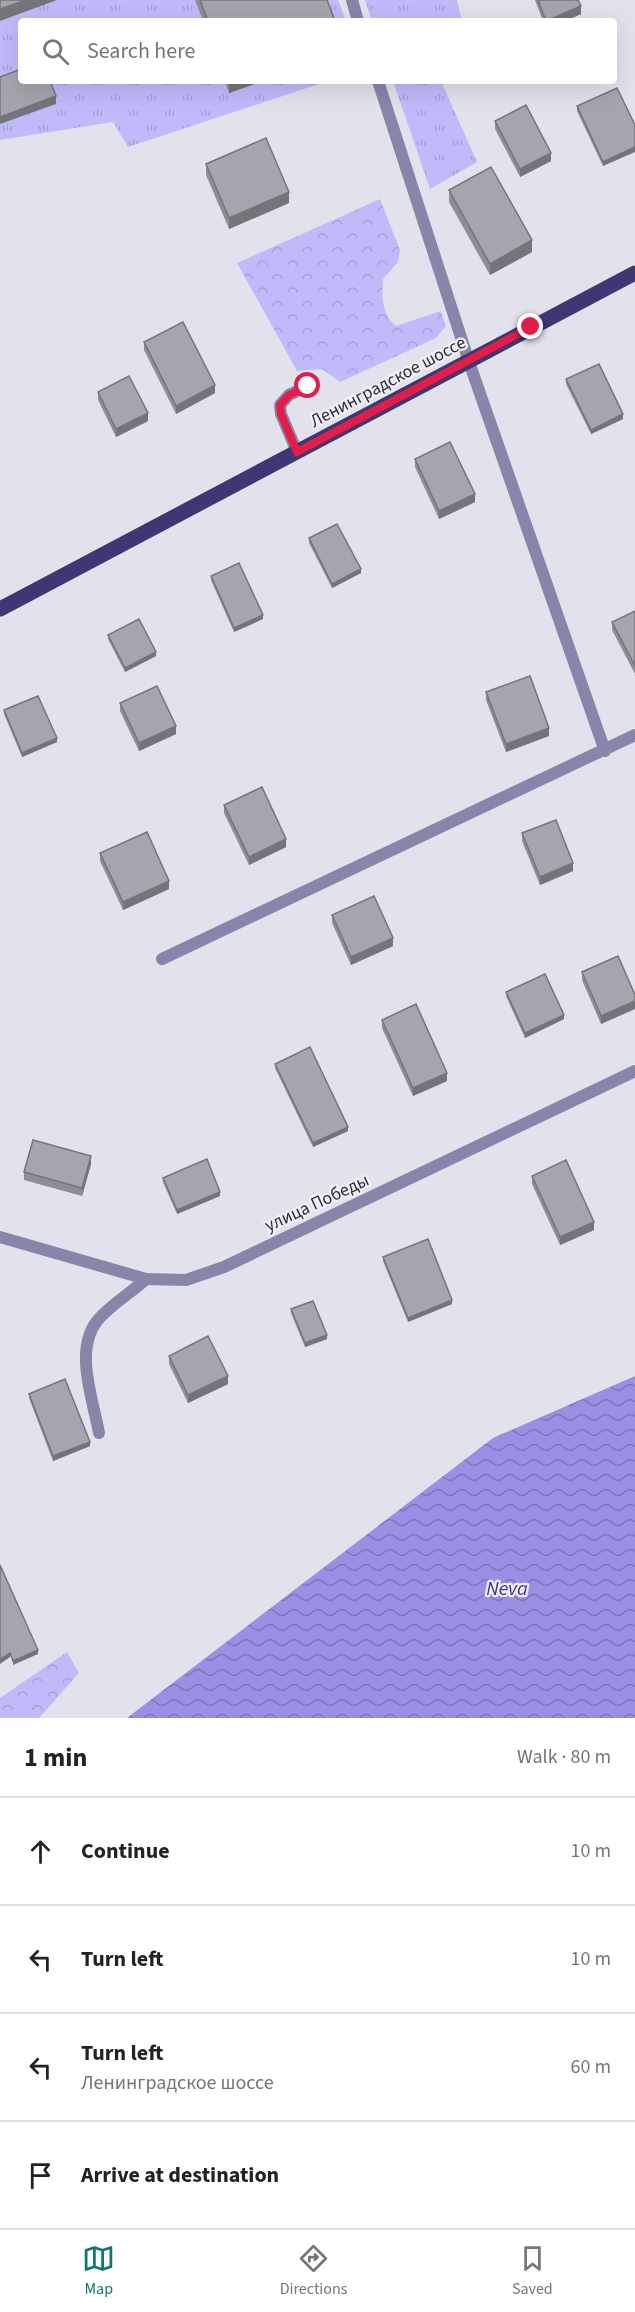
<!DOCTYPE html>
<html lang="en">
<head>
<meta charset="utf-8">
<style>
  body { margin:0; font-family:"Source Sans 3",sans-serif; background:#f2f2f2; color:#222 }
  .stop { position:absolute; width:18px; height:18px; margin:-14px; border:4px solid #e11d48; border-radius:50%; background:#fff }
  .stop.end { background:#e11d48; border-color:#fff; box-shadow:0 2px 6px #0008 }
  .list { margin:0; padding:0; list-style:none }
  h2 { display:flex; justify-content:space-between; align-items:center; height:78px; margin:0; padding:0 24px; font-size:26px }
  h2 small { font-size:20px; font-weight:400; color:#767676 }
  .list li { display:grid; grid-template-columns:39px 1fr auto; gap:18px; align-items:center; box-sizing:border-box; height:108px; padding:0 24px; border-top:2px solid #e0e0e0 }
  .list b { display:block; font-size:22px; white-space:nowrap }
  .list p { margin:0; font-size:20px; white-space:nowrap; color:#767676 }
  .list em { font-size:20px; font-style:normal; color:#767676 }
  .icon { flex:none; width:33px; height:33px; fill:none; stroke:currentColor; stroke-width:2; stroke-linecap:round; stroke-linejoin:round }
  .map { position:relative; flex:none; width:635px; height:1718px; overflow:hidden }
  .search { position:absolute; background:#fff; box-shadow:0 6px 24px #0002; left:18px; right:18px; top:18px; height:66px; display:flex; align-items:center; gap:15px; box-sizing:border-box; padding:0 21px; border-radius:6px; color:#767676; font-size:22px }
  .sheet { height:510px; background:#fff }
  nav { display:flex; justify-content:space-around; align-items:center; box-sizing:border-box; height:84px; border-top:2px solid #e0e0e0; background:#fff; font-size:16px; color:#767676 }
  nav a { display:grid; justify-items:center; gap:3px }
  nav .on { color:#0f766e }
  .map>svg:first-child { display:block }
  .grass { fill:url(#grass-tufts) }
  .forest { fill:url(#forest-crowns) }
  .water { fill:url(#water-waves) }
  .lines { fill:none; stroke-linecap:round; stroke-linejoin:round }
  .lane { stroke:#8785a9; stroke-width:12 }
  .street { stroke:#8785a9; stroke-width:12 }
  .primary { stroke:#3f3674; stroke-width:15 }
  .wall { fill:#8f8e96 }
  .shaded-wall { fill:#74747a }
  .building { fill:#a6a5ae; stroke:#74747a; stroke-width:1.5 }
  .route { stroke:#e11d48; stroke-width:8 }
  .labels { text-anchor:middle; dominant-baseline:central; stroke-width:4.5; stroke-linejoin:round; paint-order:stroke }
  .street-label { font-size:18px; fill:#2e2d31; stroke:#f0eff9 }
  .water-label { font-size:20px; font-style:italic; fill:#442f90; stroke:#f0eff9 }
</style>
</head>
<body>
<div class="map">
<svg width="635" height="1718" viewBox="0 0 635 1718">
  <defs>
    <pattern id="grass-tufts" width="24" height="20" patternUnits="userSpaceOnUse" patternTransform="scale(1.5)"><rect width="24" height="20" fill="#bfbbfa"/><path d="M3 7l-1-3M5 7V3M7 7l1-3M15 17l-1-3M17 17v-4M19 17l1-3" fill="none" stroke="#a4a1d7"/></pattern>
    <pattern id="forest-crowns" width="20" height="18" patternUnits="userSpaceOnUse" patternTransform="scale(1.5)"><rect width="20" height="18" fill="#bfbbfa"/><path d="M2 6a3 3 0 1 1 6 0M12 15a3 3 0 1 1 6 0" fill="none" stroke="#a4a1d7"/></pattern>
    <pattern id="water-waves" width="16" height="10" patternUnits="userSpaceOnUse" patternTransform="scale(1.5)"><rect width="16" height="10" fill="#9890e4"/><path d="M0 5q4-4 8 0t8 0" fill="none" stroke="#7c76b9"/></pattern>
  </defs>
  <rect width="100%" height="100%" fill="#e2e2ec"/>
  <g class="grass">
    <path d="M0,0H338L346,21H21V81H328L128,147L113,122L0,140Z"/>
    <path d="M365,0H457L462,21H372Z"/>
    <path d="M393,81H441L477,162L430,189Z"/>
  </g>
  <g class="forest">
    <path d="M380,199L400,250L398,262L383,279C382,296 381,314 396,326L441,311L446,326L436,338L340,382L322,369L297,371L237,263Z"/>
    <path d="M67,1652L79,1673L39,1718H0V1698Z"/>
  </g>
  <path class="water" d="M635,1376V1718H127L493,1438Z"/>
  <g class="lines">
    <g class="lane">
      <path d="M352,0L358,21"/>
      <path d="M378,81L469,362"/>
      <path d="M297,452L281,414L280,405L289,395L308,386"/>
      <path d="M99,1433C93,1399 74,1351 97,1321C110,1305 131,1293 146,1279"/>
    </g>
    <g class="street">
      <path d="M469,362L605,751"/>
      <path d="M162,959L635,735"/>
      <path d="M0,1237L146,1279L186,1280L224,1267L635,1071"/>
    </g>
    <path class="primary" d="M0,609L635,273"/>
  </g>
  <g class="wall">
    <path d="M195,0H327L335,21H203Z"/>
    <path d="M535,0H578L581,14L565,21H543Z"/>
    <path d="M225,81H263L229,93Z"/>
    <path d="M617,88L603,166L577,111V106Z"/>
    <path d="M495,121L551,161L520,177L495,129Z"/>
    <path d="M206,164L289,203L229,229L206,175Z"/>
    <path d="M449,190L532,252L490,275L449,202Z"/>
    <path d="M144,342L215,393L176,414L144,350Z"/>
    <path d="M566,379L623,419L591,434L566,384Z"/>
    <path d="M98,392L148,421L116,437L98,400Z"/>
    <path d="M415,459L475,502L439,519L415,467Z"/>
    <path d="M309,538L361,573L332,588L309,543Z"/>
    <path d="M211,576L263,619L234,632L211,580Z"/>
    <path d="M635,611V674L612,630V622Z"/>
    <path d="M108,635L156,656L125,672L108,639Z"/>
    <path d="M486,692L549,736L506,752L486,700Z"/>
    <path d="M120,703L176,734L139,751L120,711Z"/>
    <path d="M4,710L57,742L22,757L4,714Z"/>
    <path d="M224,805L286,847L249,865L224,813Z"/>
    <path d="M522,833L573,871L540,885L522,841Z"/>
    <path d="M100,853L169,889L123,910L100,861Z"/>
    <path d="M332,915L393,946L351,965L332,923Z"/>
    <path d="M582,972L635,995L601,1024L582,980Z"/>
    <path d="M506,992L564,1019L525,1038L506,996Z"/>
    <path d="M382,1020L447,1081L413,1096L382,1028Z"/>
    <path d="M275,1064L348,1131L313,1147L275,1068Z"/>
    <path d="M91,1164L82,1196L24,1180V1172Z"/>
    <path d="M532,1176L594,1230L560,1245L532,1184Z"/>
    <path d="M163,1178L220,1196L177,1214L163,1182Z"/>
    <path d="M383,1257L452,1304L408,1322L383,1261Z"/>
    <path d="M291,1309L327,1339L305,1347L291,1313Z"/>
    <path d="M169,1356L228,1384L188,1403L169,1364Z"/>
    <path d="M29,1394L90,1446L53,1461L29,1398Z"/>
  </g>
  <g class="shaded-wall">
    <path d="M26,0H57L0,21V9Z"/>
    <path d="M581,6V14L565,21H546Z"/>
    <path d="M229,81H263L229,93Z"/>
    <path d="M56,96V104L0,124V117Z"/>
    <path d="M635,147V152L603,166V162Z"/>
    <path d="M551,153V161L520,177V169Z"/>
    <path d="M289,192V203L229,229V218Z"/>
    <path d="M532,240V252L490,275V264Z"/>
    <path d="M215,385V393L176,414V406Z"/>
    <path d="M148,413V421L116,437V429Z"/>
    <path d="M623,414V419L591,434V430Z"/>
    <path d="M475,494V502L439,519V511Z"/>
    <path d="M361,569V573L332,588V584Z"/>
    <path d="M263,615V619L234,632V628Z"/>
    <path d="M156,652V656L125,672V668Z"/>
    <path d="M176,726V734L139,751V743Z"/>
    <path d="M549,728V736L506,752V744Z"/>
    <path d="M57,738V742L22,757V753Z"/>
    <path d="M286,839V847L249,865V857Z"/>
    <path d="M573,863V871L540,885V877Z"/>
    <path d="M169,881V889L123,910V902Z"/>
    <path d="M393,938V946L351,965V957Z"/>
    <path d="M635,1001V1009L601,1024V1016Z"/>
    <path d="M564,1015V1019L525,1038V1033Z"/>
    <path d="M447,1073V1081L413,1096V1088Z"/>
    <path d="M348,1127V1131L313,1147V1143Z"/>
    <path d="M91,1156V1164L82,1196V1188Z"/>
    <path d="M220,1192V1196L177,1214V1210Z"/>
    <path d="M594,1222V1230L560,1245V1237Z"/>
    <path d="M452,1300V1304L408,1322V1318Z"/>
    <path d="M327,1335V1339L305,1347V1343Z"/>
    <path d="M228,1376V1384L188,1403V1395Z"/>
    <path d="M90,1442V1446L53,1461V1456Z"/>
    <path d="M38,1650V1654L13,1665V1661Z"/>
    <path d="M10,1653V1657L0,1664V1659Z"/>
  </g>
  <g class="building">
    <path d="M0,0H26L0,9Z"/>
    <path d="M200,0H327L335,21H208Z"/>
    <path d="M538,0H578L581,6L546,21Z"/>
    <path d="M21,69V81H50L56,96L0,117V77Z"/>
    <path d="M617,88L635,125V147L603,162L577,106Z"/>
    <path d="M526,105L551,153L520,169L495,121Z"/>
    <path d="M266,138L289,192L229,218L206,164Z"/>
    <path d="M491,167L532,240L490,264L449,190Z"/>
    <path d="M183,322L215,385L176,406L144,342Z"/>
    <path d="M599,364L623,414L591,430L566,379Z"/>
    <path d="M129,376L148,413L116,429L98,392Z"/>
    <path d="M450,442L475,494L439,511L415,459Z"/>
    <path d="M337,524L361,569L332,584L309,538Z"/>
    <path d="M239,563L263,615L234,628L211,576Z"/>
    <path d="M635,611V666L612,622Z"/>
    <path d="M139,619L156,652L125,668L108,635Z"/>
    <path d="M530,676L549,728L506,744L486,692Z"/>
    <path d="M157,686L176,726L139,743L120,703Z"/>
    <path d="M38,696L57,738L22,753L4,710Z"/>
    <path d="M262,787L286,839L249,857L224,805Z"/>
    <path d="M556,820L573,863L540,877L522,833Z"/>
    <path d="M147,832L169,881L123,902L100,853Z"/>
    <path d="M374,896L393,938L351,957L332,915Z"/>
    <path d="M618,956L635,995V1001L601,1016L582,972Z"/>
    <path d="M545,974L564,1015L525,1033L506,992Z"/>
    <path d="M416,1004L447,1073L413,1088L382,1020Z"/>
    <path d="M310,1047L348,1127L313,1143L275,1064Z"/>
    <path d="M33,1140L91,1156L82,1188L24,1172Z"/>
    <path d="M207,1159L220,1192L177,1210L163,1178Z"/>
    <path d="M566,1160L594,1222L560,1237L532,1176Z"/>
    <path d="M428,1239L452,1300L408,1318L383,1257Z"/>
    <path d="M313,1301L327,1335L305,1343L291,1309Z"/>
    <path d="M208,1336L228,1376L188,1395L169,1356Z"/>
    <path d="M65,1379L90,1442L53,1456L29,1394Z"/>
    <path d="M0,1565L38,1650L13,1661L10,1653L0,1659Z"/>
  </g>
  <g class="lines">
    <path class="route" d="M308,386L289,395L280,405L281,414L297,452L531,327"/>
  </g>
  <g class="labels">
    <g class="street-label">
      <text transform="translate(388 382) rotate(-28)">Ленинградское шоссе</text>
      <text transform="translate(317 1203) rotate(-25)">улица Победы</text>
    </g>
    <g class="water-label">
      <text x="507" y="1589">Neva</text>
    </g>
  </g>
</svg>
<div class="stop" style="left:308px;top:386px"></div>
<div class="stop end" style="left:531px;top:327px"></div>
<div class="search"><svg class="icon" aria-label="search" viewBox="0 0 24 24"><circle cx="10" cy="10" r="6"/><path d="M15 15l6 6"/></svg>Search here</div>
</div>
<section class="sheet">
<h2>1 min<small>Walk · 80 m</small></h2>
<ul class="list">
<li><svg class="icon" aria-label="ahead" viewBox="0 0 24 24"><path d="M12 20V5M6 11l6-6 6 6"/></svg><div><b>Continue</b></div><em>10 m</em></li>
<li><svg class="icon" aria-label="left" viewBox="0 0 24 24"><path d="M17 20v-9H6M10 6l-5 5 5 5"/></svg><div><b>Turn left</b></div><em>10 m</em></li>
<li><svg class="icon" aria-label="left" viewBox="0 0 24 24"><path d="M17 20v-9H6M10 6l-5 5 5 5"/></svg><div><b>Turn left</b><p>Ленинградское шоссе</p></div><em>60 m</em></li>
<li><svg class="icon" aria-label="arrive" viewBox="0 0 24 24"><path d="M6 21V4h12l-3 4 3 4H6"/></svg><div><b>Arrive at destination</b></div></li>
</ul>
</section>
<nav>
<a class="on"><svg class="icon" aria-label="map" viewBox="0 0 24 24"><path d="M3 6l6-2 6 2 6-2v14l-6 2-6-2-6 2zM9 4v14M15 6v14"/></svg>Map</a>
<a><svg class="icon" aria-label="directions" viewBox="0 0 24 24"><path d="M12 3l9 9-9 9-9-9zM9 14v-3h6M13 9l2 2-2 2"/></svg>Directions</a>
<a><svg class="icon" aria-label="saved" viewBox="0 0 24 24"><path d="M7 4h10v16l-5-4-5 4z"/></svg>Saved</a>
</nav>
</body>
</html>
